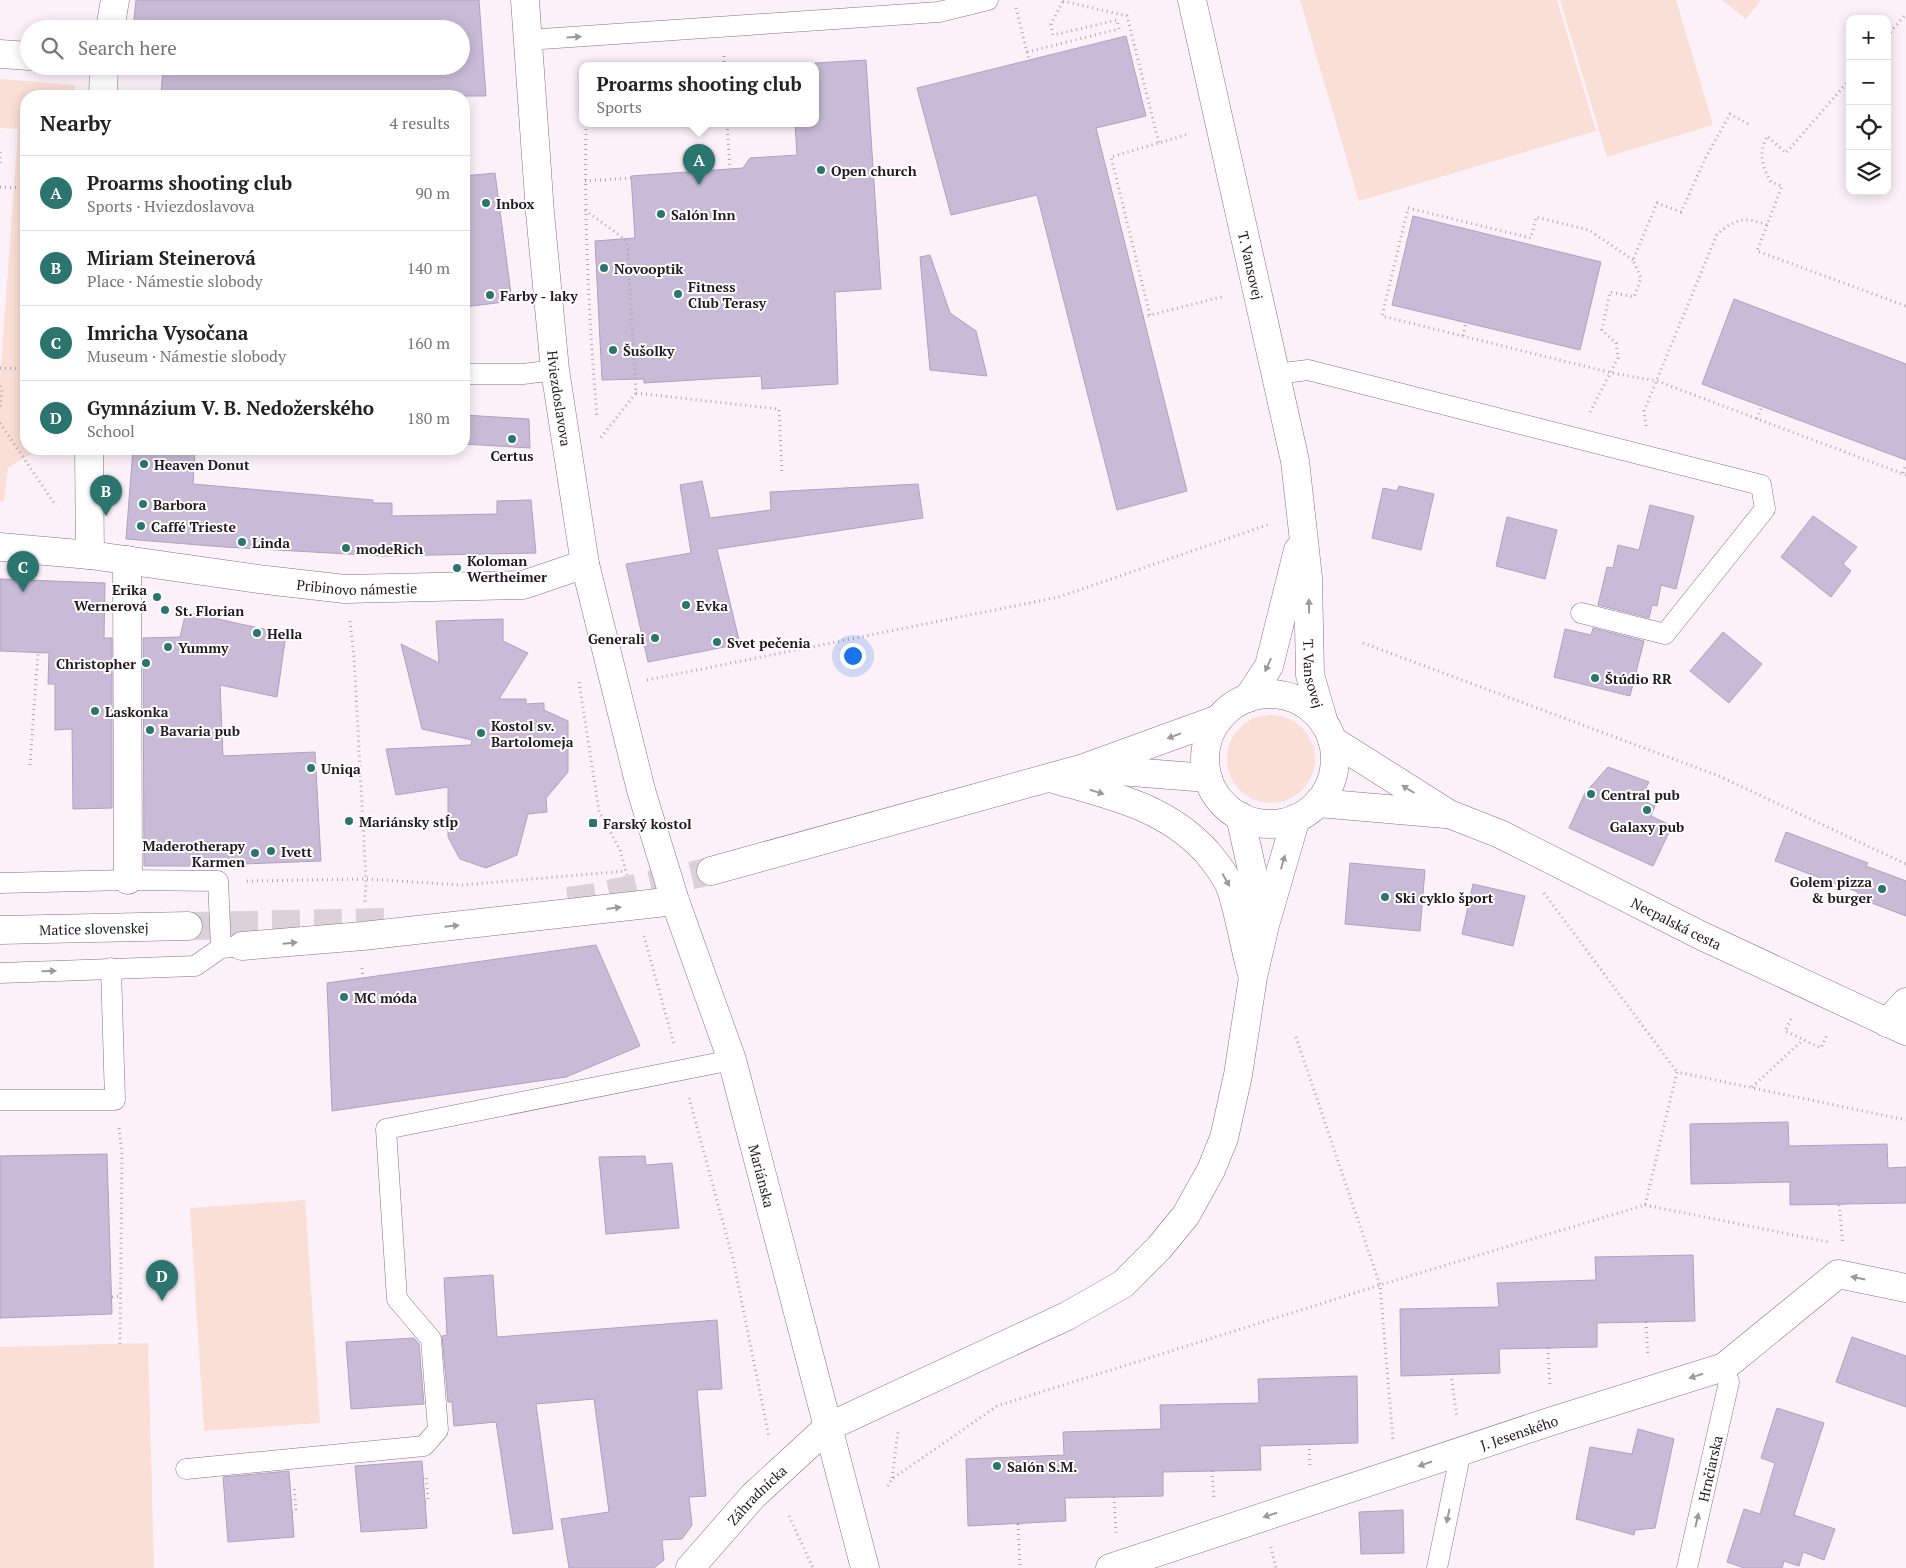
<!DOCTYPE html>
<html lang="en">
<head>
<meta charset="utf-8">
<style>
  body { margin:0; font-family:"PT Serif",serif; background:#f6f6f6; color:#222 }
  .controls { position:absolute; right:15px; top:15px; display:grid; overflow:hidden; border-radius:10px; box-shadow:0 2px 12px #0003 }
  .controls button { width:45px; height:45px; display:grid; place-items:center; padding:0; border:0; border-bottom:1px solid #e0e0e0; background:#fff; color:#222; font:25px sans-serif }
  .you { position:absolute; left:852px; top:655px; width:18px; height:18px; margin:-12px; border:4px solid #fff; border-radius:50%; background:#1a73e8; box-shadow:0 0 0 8px #1a73e833 }
  .badge { display:grid; place-items:center; width:32px; height:32px; border-radius:50%; background:#2c756e; color:#fff; font-size:16px; font-weight:700 }
  .pin { position:absolute; translate:-50% -41px; filter:drop-shadow(0 1px 2px #0008) }
  .pin::after { content:''; position:absolute; top:26px; width:18px; height:15px; background:inherit; clip-path:polygon(0 0,100% 0,50% 100%) }
  .popup { position:absolute; left:579px; top:62px; width:240px; height:65px; box-sizing:border-box; display:grid; place-content:center; border-radius:10px; background:#fff; filter:drop-shadow(0 1px 4px #0005); font-size:16px; white-space:nowrap; color:#767676 }
  .popup b { font-size:19px; color:#222 }
  .popup::after { content:''; position:absolute; left:50%; top:100%; margin-left:-10px; border:10px solid transparent; border-top-color:#fff }
  .list { margin:0; padding:0; list-style:none }
  h2 { display:flex; justify-content:space-between; align-items:center; height:65px; margin:0; padding:0 20px; font-size:21px }
  h2 small { font-size:16px; font-weight:400; color:#767676 }
  .list li { display:grid; grid-template-columns:32px 1fr auto; gap:15px; align-items:center; box-sizing:border-box; height:75px; padding:0 20px; border-top:1px solid #e0e0e0 }
  .list b { display:block; font-size:19px; white-space:nowrap }
  .list p { margin:0; font-size:16px; white-space:nowrap; color:#767676 }
  .list em { font-size:16px; font-style:normal; color:#767676 }
  .icon { flex:none; width:28px; height:28px; fill:none; stroke:currentColor; stroke-width:2; stroke-linecap:round; stroke-linejoin:round }
  .map { position:relative; flex:none; width:1906px; height:1568px; overflow:hidden }
  .search { position:absolute; background:#fff; box-shadow:0 2px 12px #0003; left:20px; top:20px; width:450px; height:55px; display:flex; align-items:center; gap:12px; box-sizing:border-box; padding:0 18px; border-radius:28px; color:#767676; font-size:19px }
  .panel { position:absolute; background:#fff; box-shadow:0 2px 12px #0003; left:20px; top:90px; width:450px; height:365px; border-radius:20px }
  .map>svg:first-child { display:block }
  .green { fill:#f9dfd6 }
  .building { fill:#c9bbd7; stroke:#afa2bd }
  .lines { fill:none; stroke-linecap:round; stroke-linejoin:round }
  .primary-tunnel { stroke:#dcd1d8; stroke-width:28; stroke-dasharray:28 14; stroke-linecap:butt }
  .lane-casing { stroke:#8b7083; stroke-width:21 }
  .street-casing { stroke:#8b7083; stroke-width:29 }
  .secondary-casing { stroke:#8b7083; stroke-width:29 }
  .primary-casing { stroke:#8b7083; stroke-width:29 }
  .path { stroke:#b2a6ae; stroke-width:3; stroke-dasharray:1 4; stroke-linecap:butt }
  .lane { stroke:#fff; stroke-width:20 }
  .street { stroke:#fff; stroke-width:28 }
  .secondary { stroke:#fff; stroke-width:28 }
  .primary { stroke:#fff; stroke-width:28 }
  .oneway { fill:#9c989b }
  .poi-dot { fill:#2c756e; stroke:#fff; stroke-width:2 }
  .labels { text-anchor:middle; dominant-baseline:central; stroke-width:4; stroke-linejoin:round; paint-order:stroke }
  .poi-label { font-size:14px; font-weight:bold; fill:#231920; stroke:#fff; text-anchor:start }
  .street-label { font-size:14px; fill:#231920; stroke:#fff }
</style>
</head>
<body>
<div class="map">
<svg width="1906" height="1568" viewBox="0 0 1906 1568">
  <rect width="100%" height="100%" fill="#fdf1f9"/>
  <g class="green">
    <path d="M1300,0H1557L1596,131L1359,201Z"/>
    <path d="M1560,0H1676L1713,125L1607,157Z"/>
    <path d="M1722,0H1761L1746,19Z"/>
    <path d="M0,79L75,85V96H26V449H66V452L36,451L8,468L4,501H0V381L18,129L0,128Z"/>
    <circle cx="1271" cy="759" r="44"/>
    <path d="M305,1200L320,1423L204,1431L190,1208Z"/>
    <path d="M148,1343L154,1568H0V1347Z"/>
  </g>
  <g class="building">
    <path d="M136,0H479L486,96H161L163,66H461V29H133Z"/>
    <path d="M1126,36L1146,116L1096,128L1187,491L1117,510L1037,195L951,215L917,88Z"/>
    <path d="M866,60L881,289L835,292L838,384L762,389L761,376L644,383V379L602,380L595,241L635,238L631,176L743,168L750,158L797,155L795,124H815V63Z"/>
    <path d="M495,173L512,301L464,307V176Z"/>
    <path d="M1413,216L1601,262L1580,350L1392,305Z"/>
    <path d="M930,255L950,313L976,331L987,376L930,370L920,257Z"/>
    <path d="M1734,299L1906,364V460L1702,384Z"/>
    <path d="M464,415L529,419L530,448L464,444Z"/>
    <path d="M133,449H195L193,484L373,500V503H392V516L497,514V501L531,500L536,553L383,556L224,547L126,539Z"/>
    <path d="M702,481L710,518L771,510L770,492L918,484L923,518L717,549L740,644L648,662L626,564L691,553L680,485Z"/>
    <path d="M1399,486L1434,494L1421,550L1372,538L1383,488L1397,491Z"/>
    <path d="M1650,505L1694,516L1676,589L1661,585L1657,606L1652,605L1649,618L1598,605L1607,567L1613,568L1618,545L1639,550Z"/>
    <path d="M1813,516L1857,547L1843,564L1851,571L1831,597L1781,557Z"/>
    <path d="M1507,517L1557,530L1545,579L1496,566Z"/>
    <path d="M0,579L105,583L104,638H112V808L73,809L72,729L55,730V684H48L49,653L0,651Z"/>
    <path d="M186,612L286,634L277,697L220,685L223,756L315,752L321,861L192,866H144L143,638L180,637Z"/>
    <path d="M503,619V641L528,653L499,699H526V704L544,703V710L568,721V772L546,798L547,812L528,814L517,855L486,868L460,859L448,837V787L396,795L386,749L471,745L472,740L422,729L401,644L439,663L436,621Z"/>
    <path d="M1593,628L1644,641L1630,696L1554,677L1565,629L1591,635Z"/>
    <path d="M1723,632L1762,664L1729,703L1690,671Z"/>
    <path d="M1608,767L1649,782L1640,799L1655,806L1651,816L1672,826L1653,866L1569,828L1585,793Z"/>
    <path d="M1786,832L1868,863L1866,866L1906,881V916L1856,897L1858,892L1775,861Z"/>
    <path d="M1350,863L1425,870L1420,931L1345,924Z"/>
    <path d="M1473,884L1525,896L1513,946L1462,934Z"/>
    <path d="M596,945L640,1046L566,1077L332,1111L327,983Z"/>
    <path d="M1788,1122L1789,1146L1887,1144L1888,1168L1906,1167V1203L1790,1205V1182L1691,1184L1690,1124Z"/>
    <path d="M107,1154L112,1314L0,1318V1156Z"/>
    <path d="M645,1156L646,1165L672,1163L679,1228L606,1234L599,1157Z"/>
    <path d="M1693,1255L1695,1321L1597,1323V1347L1499,1349L1500,1373L1401,1376L1400,1309L1499,1307L1497,1283L1596,1280L1595,1257Z"/>
    <path d="M493,1275L497,1337L717,1320L722,1389L697,1390L706,1496L689,1497L692,1525L682,1539L662,1540L664,1560L654,1568H569L561,1519L609,1512L594,1399L536,1404L553,1529L513,1534L496,1422L454,1426L452,1402H448L442,1336L447,1335L444,1278Z"/>
    <path d="M1852,1337L1906,1356V1407L1836,1382Z"/>
    <path d="M414,1338L419,1344L424,1404L351,1409L346,1342Z"/>
    <path d="M1357,1376L1358,1443L1260,1446L1261,1470L1163,1472V1496L1065,1498L1066,1521L968,1526L966,1459L1064,1455L1063,1432L1161,1429L1160,1405L1259,1403L1258,1379Z"/>
    <path d="M1777,1408L1824,1423L1794,1515L1835,1529L1824,1560L1803,1552L1799,1566L1784,1561L1782,1568H1744L1727,1562L1744,1509L1760,1514L1775,1463L1761,1458Z"/>
    <path d="M1638,1429L1674,1439L1655,1528L1635,1530L1634,1535L1576,1519L1590,1447L1632,1454Z"/>
    <path d="M422,1461L427,1528L361,1532L355,1466Z"/>
    <path d="M289,1471L294,1537L228,1542L223,1477Z"/>
    <path d="M1403,1510L1404,1553L1361,1554L1359,1512Z"/>
  </g>
  <g class="lines">
    <g class="primary-tunnel">
      <path d="M568,901L596,897L711,871"/>
      <path d="M188,926L389,922"/>
    </g>
    <defs>
      <g id="lane">
        <path d="M527,40L939,12L988,0"/>
        <path d="M464,374H523L555,370"/>
        <path d="M1276,374L1308,370L1761,485L1765,509L1665,634L1581,613"/>
        <path d="M0,883L128,880L218,881L221,948"/>
        <path d="M0,973L195,966L221,948L234,947"/>
        <path d="M0,1100H115L111,968"/>
        <path d="M186,1469L424,1446L438,1430L431,1339L397,1299L386,1129L732,1060"/>
        <path d="M1437,1568L1461,1451"/>
        <path id="s1" d="M1687,1568L1729,1382L1724,1367"/>
      </g>
      <g id="street">
        <path id="s2" d="M1192,0L1295,461L1308,577L1310,675L1324,723"/>
        <path d="M110,29L115,0"/>
        <path d="M0,54L29,56"/>
        <path d="M103,96L104,66"/>
        <path d="M0,547L90,555L89,449"/>
        <path id="s3" d="M90,555L266,580L345,589L523,585L585,564"/>
        <path d="M127,560L128,880"/>
        <path d="M1248,698L1269,666L1298,550"/>
        <path d="M242,946L363,936L675,901"/>
        <path d="M1887,1023L1906,1002"/>
        <path id="s4" d="M690,1568L753,1496L828,1427L865,1568"/>
        <path id="s5" d="M1110,1568L1552,1421L1724,1367L1838,1274L1906,1288"/>
      </g>
      <g id="secondary">
        <path id="s6" d="M525,0L540,213L555,370L585,564L641,790L675,901L732,1060L828,1427L1067,1316L1123,1284L1159,1248L1186,1215L1211,1170L1224,1138L1238,1075L1253,977L1265,925L1296,818"/>
        <path d="M1050,778C1108,795 1163,805 1206,851C1215,862 1226,875 1231,889C1240,916 1244,946 1252,974"/>
        <path d="M1240,816L1264,924"/>
      </g>
      <g id="primary">
        <circle cx="1270" cy="759" r="65"/>
        <path id="s7" d="M1332,740L1449,814L1500,834L1702,936L1906,1031"/>
        <path d="M1093,769L1208,778"/>
        <path d="M1318,803L1445,814"/>
        <path d="M711,871L1084,768L1219,719"/>
        <path id="s8" d="M0,930L188,926"/>
      </g>
    </defs>
    <use href="#lane" class="lane-casing"/>
    <use href="#street" class="street-casing"/>
    <use href="#secondary" class="secondary-casing"/>
    <use href="#primary" class="primary-casing"/>
    <g class="path">
      <path d="M1063,1L1127,16L1159,143"/>
      <path d="M1016,8L1029,60"/>
      <path d="M1887,36L1906,14"/>
      <path d="M1027,52L1119,29L1117,20L1053,35L1051,24L1063,1"/>
      <path d="M724,56V66"/>
      <path d="M136,70L162,73"/>
      <path d="M586,124C584,222 589,319 597,418"/>
      <path d="M727,124L730,169"/>
      <path d="M0,152V167"/>
      <path d="M585,181L631,178"/>
      <path d="M0,187L26,188"/>
      <path d="M585,210L627,241L636,393L599,440"/>
      <path d="M1767,225L1757,251L1906,306"/>
      <path d="M1633,260L1589,230L1536,217L1531,238L1408,208L1382,316L1612,373L1657,381L1906,475"/>
      <path d="M1150,315L1111,157L1189,134"/>
      <path d="M1143,317L1225,296"/>
      <path d="M1463,336L1466,323"/>
      <path d="M0,368L26,369"/>
      <path d="M0,386L2,389L0,410"/>
      <path d="M636,393L779,409L782,473"/>
      <path d="M1590,412L1618,358L1616,343L1602,330L1610,292L1634,297L1641,278L1633,260L1657,203L1681,212L1706,157L1730,114L1750,125"/>
      <path d="M1757,419L1762,406"/>
      <path d="M0,423L56,506"/>
      <path d="M1646,426L1644,411L1717,234C1736,219 1744,216 1767,225L1782,186L1771,182C1761,165 1759,154 1767,136L1786,153L1850,79"/>
      <path d="M1903,473L1906,465"/>
      <path d="M350,621L354,657L366,879L365,905"/>
      <path d="M1363,643L1719,776L1906,864"/>
      <path d="M647,680L1059,597L1270,524"/>
      <path d="M579,682L599,811L620,850L627,875"/>
      <path d="M30,765L38,652"/>
      <path d="M247,881L366,879L462,885L626,871"/>
      <path d="M1544,893L1677,1072"/>
      <path d="M644,936L674,1044"/>
      <path d="M362,968L363,978"/>
      <path d="M1791,1019L1785,1031L1821,1048L1827,1035"/>
      <path d="M1296,1037L1380,1285L1393,1440"/>
      <path d="M1752,1087L1803,1040"/>
      <path d="M689,1098L733,1259L769,1437"/>
      <path d="M119,1128L122,1154L120,1344"/>
      <path d="M1645,1205L1828,1242"/>
      <path d="M1839,1205L1843,1244"/>
      <path d="M112,1297L121,1296"/>
      <path d="M1646,1322L1648,1357"/>
      <path d="M1548,1348L1550,1387"/>
      <path d="M1451,1374L1457,1418"/>
      <path d="M1309,1444L1310,1469"/>
      <path d="M1212,1471L1214,1500"/>
      <path d="M892,1478L898,1432"/>
      <path d="M888,1486L892,1479L997,1406L1380,1285L1645,1205L1677,1072L1906,1120"/>
      <path d="M1114,1497L1116,1533"/>
      <path d="M425,1502L428,1501L426,1475"/>
      <path d="M292,1512L296,1511L294,1486"/>
      <path d="M789,1516L813,1568"/>
      <path d="M1018,1524L1020,1568"/>
      <path d="M1271,1547L1276,1568"/>
    </g>
    <use href="#lane" class="lane"/>
    <use href="#street" class="street"/>
    <use href="#secondary" class="secondary"/>
    <use href="#primary" class="primary"/>
  </g>
  <defs><path id="oneway-solid" d="M-6-.8H1V-3.2L6.5 0L1 3.2V.8H-6Z" transform="scale(1.25)"/></defs>
  <g class="oneway">
    <use href="#oneway-solid" transform="translate(574 37) rotate(-4)"/>
    <use href="#oneway-solid" transform="translate(1309 606) rotate(-91)"/>
    <use href="#oneway-solid" transform="translate(1268 665) rotate(114)"/>
    <use href="#oneway-solid" transform="translate(1174 736) rotate(160)"/>
    <use href="#oneway-solid" transform="translate(1408 789) rotate(-148)"/>
    <use href="#oneway-solid" transform="translate(1097 792) rotate(17)"/>
    <use href="#oneway-solid" transform="translate(1283 862) rotate(-74)"/>
    <use href="#oneway-solid" transform="translate(1226 880) rotate(61)"/>
    <use href="#oneway-solid" transform="translate(614 908) rotate(-7)"/>
    <use href="#oneway-solid" transform="translate(452 926) rotate(-6)"/>
    <use href="#oneway-solid" transform="translate(290 943) rotate(-5)"/>
    <use href="#oneway-solid" transform="translate(49 971) rotate(-2)"/>
    <use href="#oneway-solid" transform="translate(1858 1278) rotate(-168)"/>
    <use href="#oneway-solid" transform="translate(1696 1376) rotate(163)"/>
    <use href="#oneway-solid" transform="translate(1425 1464) rotate(161)"/>
    <use href="#oneway-solid" transform="translate(1270 1515) rotate(162)"/>
    <use href="#oneway-solid" transform="translate(1448 1516) rotate(102)"/>
    <use href="#oneway-solid" transform="translate(1697 1520) rotate(-77)"/>
  </g>
  <g class="poi-dot">
    <circle cx="821" cy="170" r="5"/>
    <circle cx="486" cy="203" r="5"/>
    <circle cx="661" cy="214" r="5"/>
    <circle cx="604" cy="268" r="5"/>
    <circle cx="678" cy="294" r="5"/>
    <circle cx="490" cy="295" r="5"/>
    <circle cx="613" cy="350" r="5"/>
    <circle cx="512" cy="439" r="5"/>
    <circle cx="144" cy="464" r="5"/>
    <circle cx="143" cy="504" r="5"/>
    <circle cx="141" cy="526" r="5"/>
    <circle cx="242" cy="542" r="5"/>
    <circle cx="346" cy="548" r="5"/>
    <circle cx="457" cy="568" r="5"/>
    <circle cx="157" cy="597" r="5"/>
    <circle cx="686" cy="605" r="5"/>
    <circle cx="165" cy="610" r="5"/>
    <circle cx="257" cy="633" r="5"/>
    <circle cx="655" cy="638" r="5"/>
    <circle cx="717" cy="642" r="5"/>
    <circle cx="168" cy="647" r="5"/>
    <circle cx="146" cy="663" r="5"/>
    <circle cx="1595" cy="678" r="5"/>
    <circle cx="95" cy="711" r="5"/>
    <circle cx="150" cy="730" r="5"/>
    <circle cx="481" cy="733" r="5"/>
    <circle cx="311" cy="768" r="5"/>
    <circle cx="1591" cy="794" r="5"/>
    <circle cx="1647" cy="810" r="5"/>
    <circle cx="349" cy="821" r="5"/>
    <rect x="588" y="818" width="10" height="10" rx="2.5"/>
    <circle cx="271" cy="851" r="5"/>
    <circle cx="255" cy="853" r="5"/>
    <circle cx="1882" cy="889" r="5"/>
    <circle cx="1385" cy="897" r="5"/>
    <circle cx="344" cy="997" r="5"/>
    <circle cx="997" cy="1466" r="5"/>
  </g>
  <g class="labels">
    <g class="poi-label">
      <text x="831" y="170">Open church</text>
      <text x="496" y="203">Inbox</text>
      <text x="671" y="214">Salón Inn</text>
      <text x="614" y="268">Novooptik</text>
      <text x="688" y="286">Fitness<tspan x="688" dy="16">Club Terasy</tspan></text>
      <text x="500" y="295">Farby - laky</text>
      <text x="623" y="350">Šušolky</text>
      <text x="512" y="455" text-anchor="middle">Certus</text>
      <text x="154" y="464">Heaven Donut</text>
      <text x="153" y="504">Barbora</text>
      <text x="151" y="526">Caffé Trieste</text>
      <text x="252" y="542">Linda</text>
      <text x="356" y="548">modeRich</text>
      <text x="467" y="560">Koloman<tspan x="467" dy="16">Wertheimer</tspan></text>
      <text x="147" y="589" text-anchor="end">Erika<tspan x="147" dy="16">Wernerová</tspan></text>
      <text x="696" y="605">Evka</text>
      <text x="175" y="610">St. Florian</text>
      <text x="267" y="633">Hella</text>
      <text x="645" y="638" text-anchor="end">Generali</text>
      <text x="727" y="642">Svet pečenia</text>
      <text x="178" y="647">Yummy</text>
      <text x="136" y="663" text-anchor="end">Christopher</text>
      <text x="1605" y="678">Štúdio RR</text>
      <text x="105" y="711">Laskonka</text>
      <text x="491" y="725">Kostol sv.<tspan x="491" dy="16">Bartolomeja</tspan></text>
      <text x="160" y="730">Bavaria pub</text>
      <text x="321" y="768">Uniqa</text>
      <text x="1601" y="794">Central pub</text>
      <text x="359" y="821">Mariánsky stĺp</text>
      <text x="603" y="823">Farský kostol</text>
      <text x="1647" y="826" text-anchor="middle">Galaxy pub</text>
      <text x="245" y="845" text-anchor="end">Maderotherapy<tspan x="245" dy="16">Karmen</tspan></text>
      <text x="281" y="851">Ivett</text>
      <text x="1872" y="881" text-anchor="end">Golem pizza<tspan x="1872" dy="16">&amp; burger</tspan></text>
      <text x="1395" y="897">Ski cyklo šport</text>
      <text x="354" y="997">MC móda</text>
      <text x="1007" y="1466">Salón S.M.</text>
    </g>
    <g class="street-label">
      <text stroke="none"><textPath href="#s2" startOffset="272">T. Vansovej</textPath></text>
      <text stroke="none"><textPath href="#s6" startOffset="400">Hviezdoslavova</textPath></text>
      <text stroke="none"><textPath href="#s3" startOffset="269">Pribinovo námestie</textPath></text>
      <text stroke="none"><textPath href="#s2" startOffset="686">T. Vansovej</textPath></text>
      <text stroke="none"><textPath href="#s7" startOffset="391">Necpalská cesta</textPath></text>
      <text stroke="none"><textPath href="#s8" startOffset="94">Matice slovenskej</textPath></text>
      <text stroke="none"><textPath href="#s6" startOffset="1205">Mariánska</textPath></text>
      <text stroke="none"><textPath href="#s5" startOffset="431">J. Jesenského</textPath></text>
      <text stroke="none"><textPath href="#s1" startOffset="102">Hrnčiarska</textPath></text>
      <text stroke="none"><textPath href="#s4" startOffset="99">Záhradnícka</textPath></text>
    </g>
  </g>
</svg>
<div class="controls">
<button>+</button>
<button>−</button>
<button><svg class="icon" aria-label="locate" viewBox="0 0 24 24"><circle cx="12" cy="12" r="6"/><path d="M12 2v4M12 18v4M2 12h4M18 12h4"/></svg></button>
<button><svg class="icon" aria-label="layers" viewBox="0 0 24 24"><path d="M12 4l9 5-9 5-9-5zM3 14l9 5 9-5"/></svg></button>
</div>
<div class="you"></div>
<div class="pin badge" style="left:699px;top:185px">A</div>
<div class="popup"><b>Proarms shooting club</b>Sports</div>
<div class="pin badge" style="left:106px;top:516px">B</div>
<div class="pin badge" style="left:23px;top:592px">C</div>
<div class="pin badge" style="left:162px;top:1301px">D</div>
<div class="search"><svg class="icon" aria-label="search" viewBox="0 0 24 24"><circle cx="10" cy="10" r="6"/><path d="M15 15l6 6"/></svg>Search here</div>
<section class="panel">
<h2>Nearby<small>4 results</small></h2>
<ul class="list">
<li><span class="badge">A</span><div><b>Proarms shooting club</b><p>Sports · Hviezdoslavova</p></div><em>90 m</em></li>
<li><span class="badge">B</span><div><b>Miriam Steinerová</b><p>Place · Námestie slobody</p></div><em>140 m</em></li>
<li><span class="badge">C</span><div><b>Imricha Vysočana</b><p>Museum · Námestie slobody</p></div><em>160 m</em></li>
<li><span class="badge">D</span><div><b>Gymnázium V. B. Nedožerského</b><p>School</p></div><em>180 m</em></li>
</ul>
</section>
</div>
</body>
</html>
